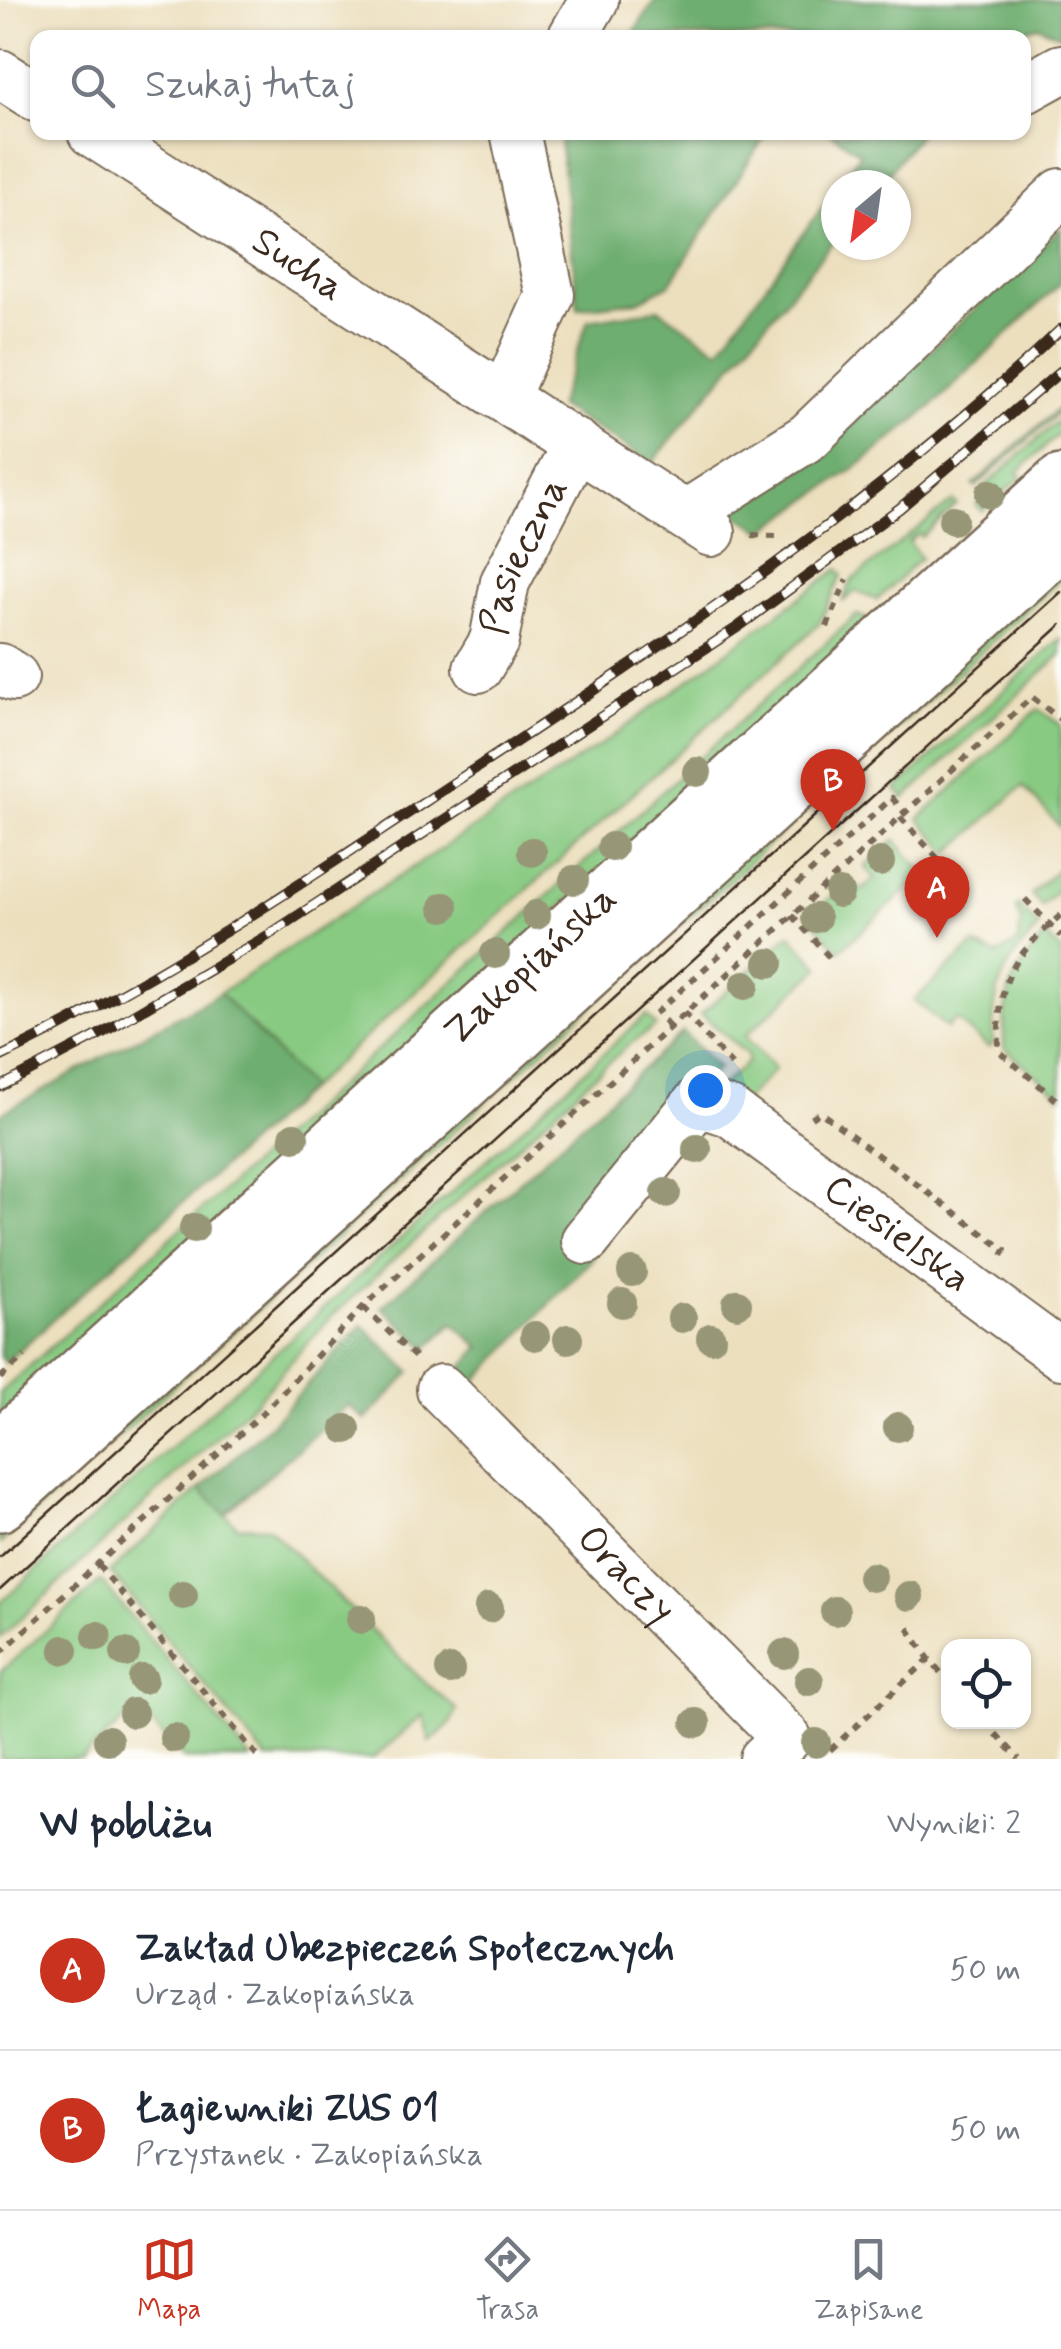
<!DOCTYPE html>
<html lang="pl">
<head>
<meta charset="utf-8">
<style>
  body { margin:0; font-family:Mynerve,sans-serif; background:#f2f2f3; color:#1f2937 }
  .controls { position:absolute; right:30px; bottom:30px; display:grid; overflow:hidden; border-radius:20px; box-shadow:0 2px 8px #0004 }
  .controls button { width:90px; height:90px; display:grid; place-items:center; padding:0; border:0; border-bottom:2px solid #e0e1e3; background:#fff; color:#1f2937; font:50px sans-serif }
  .compass { position:absolute; left:821px; top:170px; width:90px; height:90px; border-radius:50%; background:#fff; box-shadow:0 2px 8px #0004; rotate:209deg }
  .you { position:absolute; left:705px; top:1090px; width:35px; height:35px; margin:-25px; border:8px solid #fff; border-radius:50%; background:#1a73e8; box-shadow:0 0 0 15px #1a73e833 }
  .badge { display:grid; place-items:center; width:65px; height:65px; border-radius:50%; background:#c8321e; color:#fff; font-size:32px; font-weight:700 }
  .pin { position:absolute; translate:-50% -82px; filter:drop-shadow(0 2px 5px #0008) }
  .pin::after { content:''; position:absolute; top:52px; width:35px; height:30px; background:inherit; clip-path:polygon(0 0,100% 0,50% 100%) }
  .list { margin:0; padding:0; list-style:none }
  h2 { display:flex; justify-content:space-between; align-items:center; height:130px; margin:0; padding:0 40px; font-size:42px }
  h2 small { font-size:32px; font-weight:400; color:#747a83 }
  .list li { display:grid; grid-template-columns:65px 1fr auto; gap:30px; align-items:center; box-sizing:border-box; height:160px; padding:0 40px; border-top:2px solid #e0e1e3 }
  .list b { display:block; font-size:38px; white-space:nowrap }
  .list p { margin:0; font-size:32px; white-space:nowrap; color:#747a83 }
  .list em { font-size:32px; font-style:normal; color:#747a83 }
  .icon { flex:none; width:55px; height:55px; fill:none; stroke:currentColor; stroke-width:2; stroke-linecap:round; stroke-linejoin:round }
  .map { position:relative; flex:none; width:1061px; height:1759px; overflow:hidden }
  .search { position:absolute; background:#fff; box-shadow:0 2px 8px #0004; left:30px; right:30px; top:30px; height:110px; display:flex; align-items:center; gap:25px; box-sizing:border-box; padding:0 35px; border-radius:20px; color:#747a83; font-size:38px }
  .sheet { height:450px; background:#fff }
  nav { display:flex; justify-content:space-around; align-items:center; box-sizing:border-box; height:140px; border-top:2px solid #e0e1e3; background:#fff; font-size:28px; color:#747a83 }
  nav a { display:grid; justify-items:center; gap:5px }
  nav .on { color:#c8321e }
  .map>svg:first-child { display:block }
  .green { fill:#88ca82; stroke:#627a50; stroke-width:2.5 }
  .forest { fill:#6eae70; stroke:#546c47; stroke-width:2.5 }
  .lines { fill:none; stroke-linecap:round; stroke-linejoin:round }
  .minor-casing { stroke:#796956; stroke-width:52 }
  .major-casing { stroke:#796956; stroke-width:60 }
  .path { stroke:#796956; stroke-width:6; stroke-dasharray:8 8; stroke-linecap:butt }
  .minor { stroke:#fff; stroke-width:48 }
  .major { stroke:#fff; stroke-width:55 }
  .tram { stroke:#3b2a1e; stroke-width:2.5 }
  .rail-casing { stroke:#3b2a1e; stroke-width:11 }
  .rail { stroke:#fdfcf7; stroke-width:8; stroke-dasharray:22; stroke-linecap:butt }
  .tree { fill:#979676 }
  .labels { text-anchor:middle; dominant-baseline:central; stroke-width:9; stroke-linejoin:round; paint-order:stroke }
  .street-label { font-size:40px; fill:#3b2a1e; stroke:#fdfcf7 }
</style>
</head>
<body>
<div class="map">
<svg width="1061" height="1759" viewBox="0 0 1061 1759">
  <rect width="100%" height="100%" fill="#fdfcf7"/>
  <filter id="ink" filterUnits="userSpaceOnUse"><feTurbulence type="fractalNoise" baseFrequency=".01" numOctaves="2"/><feDisplacementMap in="SourceGraphic" scale="20" xChannelSelector="R" yChannelSelector="G"/><feConvolveMatrix kernelMatrix="1 2 1 2 8 2 1 2 1" color-interpolation-filters="sRGB"/></filter>
  <filter id="wash" filterUnits="userSpaceOnUse"><feTurbulence type="fractalNoise" baseFrequency=".0048" numOctaves="4" result="noise"/><feDisplacementMap in="SourceGraphic" scale="40" xChannelSelector="R" yChannelSelector="G"/><feGaussianBlur stdDeviation="2.25" result="paint"/><feColorMatrix in="noise" values="0 0 0 0 0 0 0 0 0 0 0 0 0 0 0 0 0 1.4 0 .05"/><feComposite in="paint" operator="in"/></filter>
  <g filter="url(#wash)">
    <rect width="100%" height="100%" fill="#ecdfbe"/>
    <g class="green">
      <path d="M1061,406V410L975,487L973,485Z"/>
      <path d="M1061,418V432L1018,472L1022,477L982,511L976,505L984,497L979,492Z"/>
      <path d="M953,501L957,504L922,537L919,534L909,542L921,558L877,600L856,591L842,602L852,580Z"/>
      <path d="M1061,567V579L0,1544V1534Z"/>
      <path d="M838,569L842,575L819,624L310,1088L220,993L608,740Z"/>
      <path d="M857,615L874,622L0,1419V1393Z"/>
      <path d="M1061,638V655L904,799L896,789Z"/>
      <path d="M1038,709L1061,725V828L1023,786L949,853L919,819Z"/>
      <path d="M895,840L925,874L839,951L809,916L851,880L861,890L875,878L865,867Z"/>
      <path d="M1061,866V888L1042,906L1031,894Z"/>
      <path d="M1018,905L1039,927C1001,968 992,988 993,1044L989,1048L956,1019L947,1028L914,1000L974,945L997,955L1017,943L1022,921L1015,909Z"/>
      <path d="M790,934L820,968L745,1036L775,1069L744,1101L718,1088L748,1062L747,1054L701,1014Z"/>
      <path d="M1046,935L1061,951V1096L1004,1048C1003,994 1009,975 1046,935Z"/>
      <path d="M646,1015L656,1026L627,1046L329,1319L256,1401L0,1638V1603Z"/>
      <path d="M200,1489L237,1526L268,1527L421,1679L457,1709L450,1724L430,1742L423,1715L373,1759H267L110,1572Z"/>
      <path d="M101,1581L251,1759H184L137,1708L82,1759H0V1672Z"/>
    </g>
    <g class="forest">
      <path d="M655,0H1061V36L1039,26L989,38L631,37Z"/>
      <path d="M559,133V132L767,133L670,284L638,301L578,308Z"/>
      <path d="M830,133H920L879,185H838L860,153Z"/>
      <path d="M836,188V238L652,463L558,406L588,320L659,309L719,350Z"/>
      <path d="M1061,228V283L932,406L862,463L763,531L730,511L804,468Z"/>
      <path d="M220,993L310,1088L5,1363L0,1357V1114Z"/>
      <path d="M683,1032L718,1068L698,1088L593,1258L474,1383L461,1369L480,1347L453,1323L427,1348L382,1307Z"/>
      <path d="M362,1325L411,1372L365,1420L348,1405L225,1514L200,1489L273,1422Z"/>
    </g>
  </g>
  <g filter="url(#ink)">
    <g class="lines">
      <defs>
        <g id="minor">
          <path d="M572,38L594,0"/>
          <path d="M0,74L38,98"/>
          <path d="M1025,89L1061,69"/>
          <path id="s1" d="M92,132L711,532"/>
          <path d="M505,396L550,295L515,132"/>
          <path d="M685,515L808,437L1061,193"/>
          <path d="M0,668L14,677"/>
          <path id="s2" d="M478,668L494,641L505,582L577,444"/>
          <path id="s3" d="M586,1240L698,1102L730,1112L1061,1355"/>
          <path id="s4" d="M441,1389L787,1738L764,1759"/>
        </g>
        <g id="major">
          <path id="s5" d="M0,1449L1061,483"/>
          <path d="M0,1503L1061,541"/>
        </g>
      </defs>
      <use href="#minor" class="minor-casing"/>
      <use href="#major" class="major-casing"/>
      <g class="path">
        <path d="M752,535L776,536"/>
        <path d="M827,627L847,579"/>
        <path d="M900,817L940,861"/>
        <path d="M1025,899L1061,936"/>
        <path d="M792,915L831,959"/>
        <path d="M1061,915C1009,960 997,982 999,1051L1061,1104"/>
        <path d="M684,1012L732,1065"/>
        <path d="M669,1026L657,1012L892,798L905,813"/>
        <path d="M811,1118L820,1112L1005,1250L1000,1260"/>
        <path d="M363,1307L415,1357"/>
        <path d="M0,1378L25,1356"/>
        <path d="M98,1565L260,1759"/>
        <path d="M908,1628L929,1659"/>
        <path d="M0,1653L263,1413L363,1307L1032,697L1061,720"/>
        <path d="M985,1722L1019,1759"/>
        <path d="M830,1750L929,1659L948,1681"/>
      </g>
      <use href="#minor" class="minor"/>
      <use href="#major" class="major"/>
      <g class="tram">
        <path d="M0,1557L1061,592"/>
        <path d="M0,1590L1061,625"/>
      </g>
      <defs>
        <g id="rail">
          <path d="M0,1057C164,978 316,874 467,774C675,637 880,501 1061,329"/>
          <path d="M0,1087L95,1037L267,936L738,627L900,508L1061,371"/>
        </g>
      </defs>
      <use href="#rail" class="rail-casing"/>
      <use href="#rail" class="rail"/>
    </g>
    <g class="tree">
      <circle cx="990" cy="494" r="15"/>
      <circle cx="953" cy="520" r="15"/>
      <circle cx="697" cy="772" r="15"/>
      <circle cx="612" cy="847" r="15"/>
      <circle cx="532" cy="852" r="15"/>
      <circle cx="880" cy="862" r="15"/>
      <circle cx="574" cy="880" r="15"/>
      <circle cx="839" cy="893" r="15"/>
      <circle cx="444" cy="907" r="15"/>
      <circle cx="536" cy="915" r="15"/>
      <circle cx="816" cy="918" r="15"/>
      <circle cx="495" cy="954" r="15"/>
      <circle cx="769" cy="963" r="15"/>
      <circle cx="745" cy="985" r="15"/>
      <circle cx="294" cy="1137" r="15"/>
      <circle cx="697" cy="1149" r="15"/>
      <circle cx="666" cy="1193" r="15"/>
      <circle cx="194" cy="1228" r="15"/>
      <circle cx="632" cy="1272" r="15"/>
      <circle cx="622" cy="1303" r="15"/>
      <circle cx="737" cy="1304" r="15"/>
      <circle cx="682" cy="1318" r="15"/>
      <circle cx="535" cy="1336" r="15"/>
      <circle cx="711" cy="1338" r="15"/>
      <circle cx="568" cy="1339" r="15"/>
      <circle cx="898" cy="1427" r="15"/>
      <circle cx="346" cy="1429" r="15"/>
      <circle cx="872" cy="1577" r="15"/>
      <circle cx="183" cy="1595" r="15"/>
      <circle cx="909" cy="1596" r="15"/>
      <circle cx="489" cy="1608" r="15"/>
      <circle cx="835" cy="1611" r="15"/>
      <circle cx="361" cy="1619" r="15"/>
      <circle cx="97" cy="1636" r="15"/>
      <circle cx="64" cy="1650" r="15"/>
      <circle cx="125" cy="1653" r="15"/>
      <circle cx="784" cy="1654" r="15"/>
      <circle cx="450" cy="1670" r="15"/>
      <circle cx="143" cy="1679" r="15"/>
      <circle cx="809" cy="1681" r="15"/>
      <circle cx="133" cy="1713" r="15"/>
      <circle cx="696" cy="1723" r="15"/>
      <circle cx="174" cy="1738" r="15"/>
      <circle cx="108" cy="1740" r="15"/>
      <circle cx="816" cy="1743" r="15"/>
    </g>
  </g>
  <g class="labels">
    <g class="street-label">
      <text stroke="none"><textPath href="#s1" startOffset="245">Sucha</textPath></text>
      <text stroke="none"><textPath href="#s2" startOffset="122">Pasieczna</textPath></text>
      <text stroke="none"><textPath href="#s5" startOffset="718">Zakopiańska</textPath></text>
      <text stroke="none"><textPath href="#s3" startOffset="418">Ciesielska</textPath></text>
      <text stroke="none"><textPath href="#s4" startOffset="262">Oraczy</textPath></text>
    </g>
  </g>
</svg>
<div class="controls">
<button><svg class="icon" aria-label="locate" viewBox="0 0 24 24"><circle cx="12" cy="12" r="6"/><path d="M12 2v4M12 18v4M2 12h4M18 12h4"/></svg></button>
</div>
<svg class="compass" viewBox="-18 -18 36 36"><path d="M0-13l5 13h-10z" fill="#e53935"/><path d="M0 13l5-13h-10z" fill="#747a83"/></svg>
<div class="you"></div>
<div class="pin badge" style="left:937px;top:938px">A</div>
<div class="pin badge" style="left:833px;top:831px">B</div>
<div class="search"><svg class="icon" aria-label="search" viewBox="0 0 24 24"><circle cx="10" cy="10" r="6"/><path d="M15 15l6 6"/></svg>Szukaj tutaj</div>
</div>
<section class="sheet">
<h2>W pobliżu<small>Wyniki: 2</small></h2>
<ul class="list">
<li><span class="badge">A</span><div><b>Zakład Ubezpieczeń Społecznych</b><p>Urząd · Zakopiańska</p></div><em>50 m</em></li>
<li><span class="badge">B</span><div><b>Łagiewniki ZUS 01</b><p>Przystanek · Zakopiańska</p></div><em>50 m</em></li>
</ul>
</section>
<nav>
<a class="on"><svg class="icon" aria-label="map" viewBox="0 0 24 24"><path d="M3 6l6-2 6 2 6-2v14l-6 2-6-2-6 2zM9 4v14M15 6v14"/></svg>Mapa</a>
<a><svg class="icon" aria-label="directions" viewBox="0 0 24 24"><path d="M12 3l9 9-9 9-9-9zM9 14v-3h6M13 9l2 2-2 2"/></svg>Trasa</a>
<a><svg class="icon" aria-label="saved" viewBox="0 0 24 24"><path d="M7 4h10v16l-5-4-5 4z"/></svg>Zapisane</a>
</nav>
</body>
</html>
